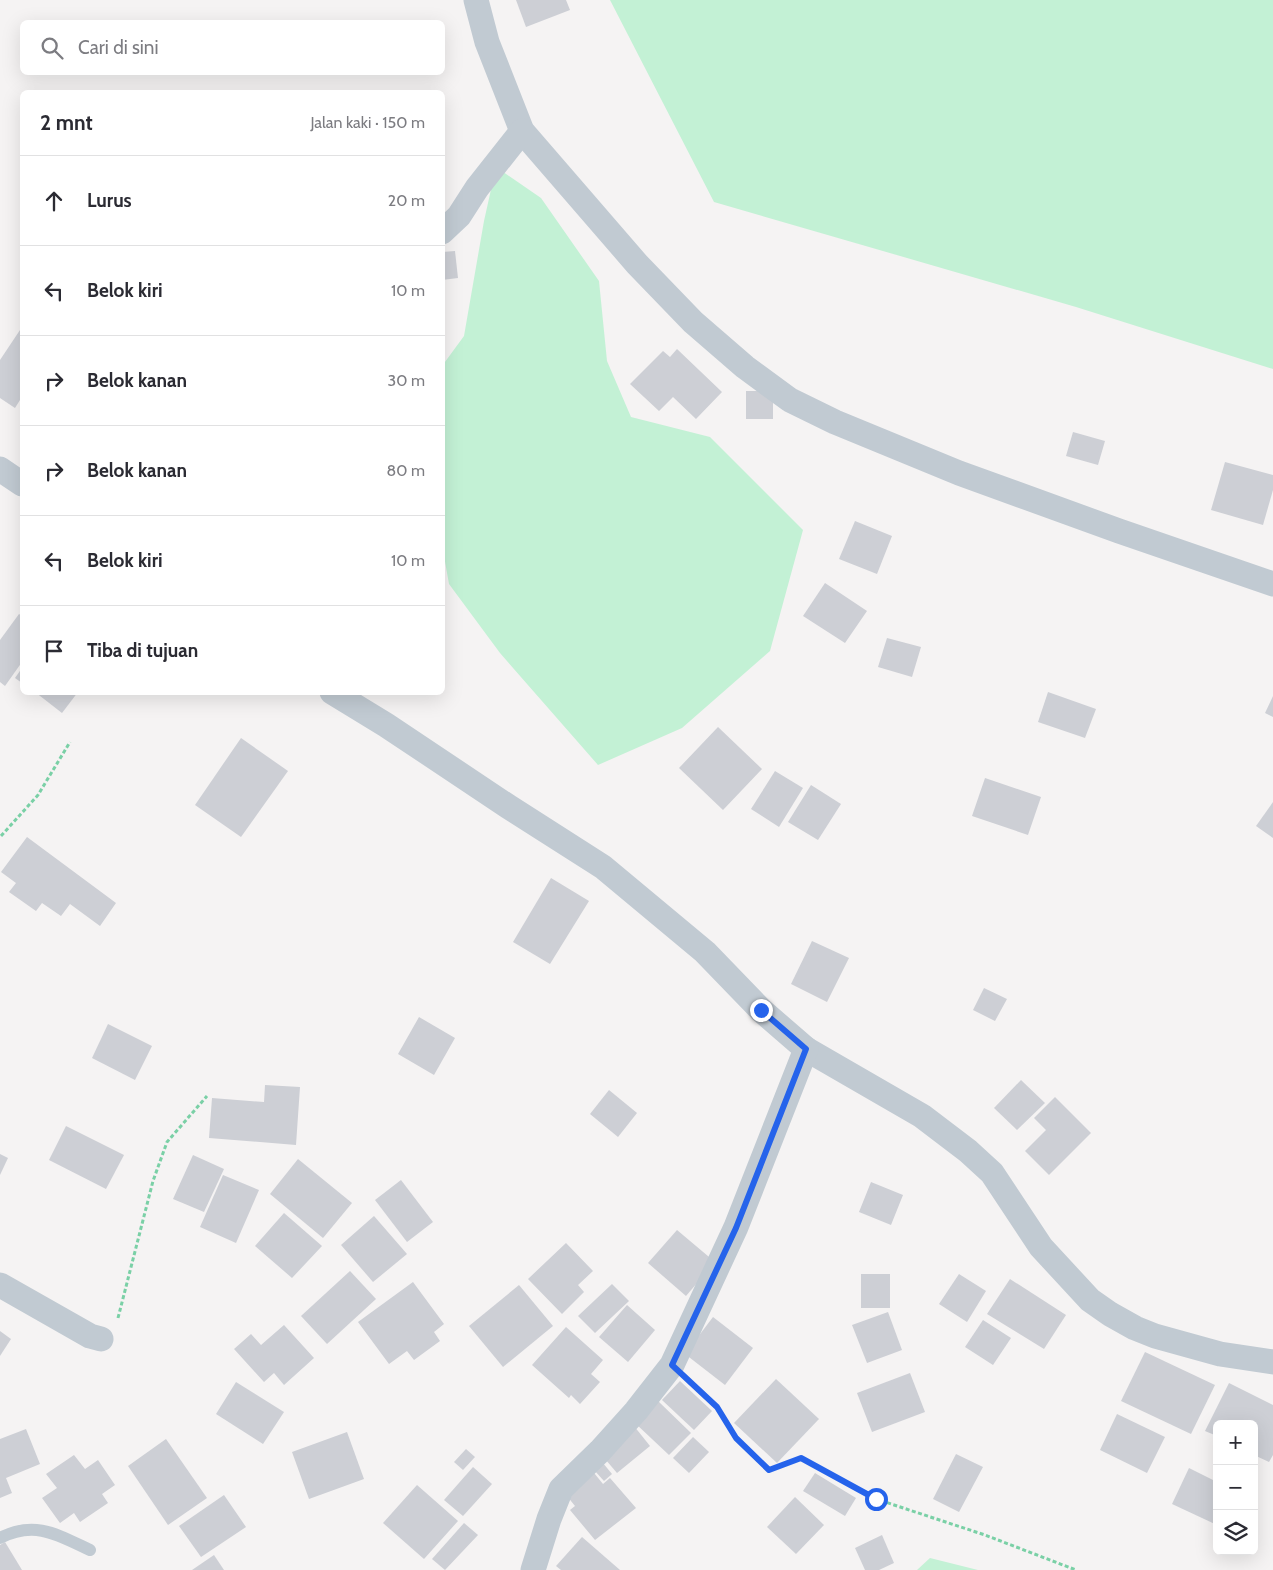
<!DOCTYPE html>
<html lang="id">
<head>
<meta charset="utf-8">
<style>
  body { margin:0; font-family:Cabin,sans-serif; background:#f7f7f7; color:#2b2b33 }
  .controls { position:absolute; right:15px; bottom:15px; display:grid; overflow:hidden; border-radius:8px; box-shadow:0 5px 20px #0002 }
  .controls button { width:45px; height:45px; display:grid; place-items:center; padding:0; border:0; border-bottom:1px solid #e1e1e2; background:#fff; color:#2b2b33; font:25px sans-serif }
  .stop { position:absolute; width:15px; height:15px; margin:-11px; border:4px solid #2563eb; border-radius:50%; background:#fff }
  .stop.end { background:#2563eb; border-color:#fff; box-shadow:0 1px 5px #0008 }
  .list { margin:0; padding:0; list-style:none }
  h2 { display:flex; justify-content:space-between; align-items:center; height:65px; margin:0; padding:0 20px; font-size:21px }
  h2 small { font-size:16px; font-weight:400; color:#7c7c81 }
  .list li { display:grid; grid-template-columns:32px 1fr auto; gap:15px; align-items:center; box-sizing:border-box; height:90px; padding:0 20px; border-top:1px solid #e1e1e2 }
  .list b { display:block; font-size:19px; white-space:nowrap }
  .list em { font-size:16px; font-style:normal; color:#7c7c81 }
  .icon { flex:none; width:28px; height:28px; fill:none; stroke:currentColor; stroke-width:2; stroke-linecap:round; stroke-linejoin:round }
  .map { position:relative; flex:none; width:1273px; height:1570px; overflow:hidden }
  .search { position:absolute; background:#fff; box-shadow:0 5px 20px #0002; left:20px; top:20px; width:425px; height:55px; display:flex; align-items:center; gap:12px; box-sizing:border-box; padding:0 18px; border-radius:8px; color:#7c7c81; font-size:19px }
  .panel { position:absolute; background:#fff; box-shadow:0 5px 20px #0002; left:20px; top:90px; width:425px; height:605px; border-radius:8px }
  .map>svg:first-child { display:block }
  .green { fill:#c3f1d5 }
  .building { fill:#cdcfd5 }
  .lines { fill:none; stroke-linecap:round; stroke-linejoin:round }
  .path { stroke:#7ad0a6; stroke-width:3; stroke-dasharray:4 2.5; stroke-linecap:butt }
  .service { stroke:#c1cad2; stroke-width:12 }
  .minor { stroke:#c1cad2; stroke-width:25 }
  .route { stroke:#2563eb; stroke-width:6 }
</style>
</head>
<body>
<div class="map">
<svg width="1273" height="1570" viewBox="0 0 1273 1570">
  <rect width="100%" height="100%" fill="#f5f3f3"/>
  <g class="green">
    <path d="M610,0H1273V369L1076,307L714,202Z"/>
    <path d="M496,167L541,198L599,281L607,361L631,417L710,437L803,530L770,651L682,728L598,765L500,653L449,584L442,545V366L464,336L484,221Z"/>
    <path d="M930,1558L978,1570H917Z"/>
  </g>
  <g class="building">
    <path d="M516,0H566L570,10L526,27Z"/>
    <path d="M455,251L458,278L442,280V252Z"/>
    <path d="M22,327V401L20,400L15,408L0,398V360Z"/>
    <path d="M677,349L722,392L696,419L673,397L659,411L630,384L663,351L670,357Z"/>
    <rect x="746" y="391" width="27" height="28"/>
    <path d="M1073,432L1105,441L1098,465L1066,456Z"/>
    <path d="M1225,462L1273,475V490L1263,525L1211,510Z"/>
    <path d="M855,521L892,536L877,574L839,559Z"/>
    <path d="M825,583L867,611L845,643L803,616Z"/>
    <path d="M19,614L22,616V662L5,686L0,682V640Z"/>
    <path d="M887,638L921,647L912,677L878,667Z"/>
    <path d="M22,668V683L15,678Z"/>
    <path d="M35,692H78L62,713Z"/>
    <path d="M1048,692L1096,709L1085,738L1038,722Z"/>
    <path d="M1273,696V717L1265,713Z"/>
    <path d="M718,727L762,769L723,810L679,768Z"/>
    <path d="M241,738L288,771L241,837L195,805Z"/>
    <path d="M775,771L803,788L779,827L751,809Z"/>
    <path d="M985,778L1041,797L1028,835L972,816Z"/>
    <path d="M811,785L841,804L818,840L788,822Z"/>
    <path d="M1273,802V838L1256,826Z"/>
    <path d="M27,837L116,903L100,926L70,904L61,916L42,903L36,911L9,892L16,883L1,872Z"/>
    <path d="M551,878L589,901L550,964L513,942Z"/>
    <path d="M812,941L849,958L827,1002L791,984Z"/>
    <path d="M984,988L1007,999L995,1021L973,1010Z"/>
    <path d="M419,1017L455,1038L434,1075L398,1054Z"/>
    <path d="M108,1024L152,1046L135,1080L92,1058Z"/>
    <path d="M1021,1080L1045,1103L1017,1130L994,1108Z"/>
    <path d="M265,1085L300,1087L296,1145L209,1138L212,1098L264,1102Z"/>
    <path d="M609,1090L637,1113L618,1137L590,1114Z"/>
    <path d="M1055,1097L1091,1133L1049,1175L1025,1151L1046,1130L1034,1118Z"/>
    <path d="M66,1126L124,1155L106,1189L49,1160Z"/>
    <path d="M0,1154L8,1158L0,1175Z"/>
    <path d="M193,1155L224,1169L204,1212L173,1199Z"/>
    <path d="M298,1159L352,1203L323,1238L270,1194Z"/>
    <path d="M223,1175L259,1190L236,1243L200,1227Z"/>
    <path d="M401,1180L433,1222L407,1242L375,1200Z"/>
    <path d="M871,1182L903,1195L891,1225L859,1212Z"/>
    <path d="M284,1213L322,1246L292,1278L255,1246Z"/>
    <path d="M374,1216L407,1254L373,1282L341,1245Z"/>
    <path d="M677,1230L715,1262L686,1296L648,1263Z"/>
    <path d="M566,1243L593,1271L578,1285L584,1292L562,1314L528,1279Z"/>
    <path d="M350,1271L376,1299L327,1344L301,1316Z"/>
    <rect x="861" y="1274" width="29" height="34"/>
    <path d="M959,1274L986,1291L967,1322L939,1304Z"/>
    <path d="M1010,1279L1066,1315L1044,1349L987,1314Z"/>
    <path d="M413,1282L444,1324L434,1332L440,1341L414,1360L407,1351L389,1364L358,1322Z"/>
    <path d="M612,1284L629,1301L595,1333L578,1316Z"/>
    <path d="M519,1285L553,1326L503,1367L469,1326Z"/>
    <path d="M627,1305L655,1330L628,1362L599,1337Z"/>
    <path d="M888,1312L902,1350L867,1363L852,1325Z"/>
    <path d="M713,1317L753,1348L725,1385L685,1354Z"/>
    <path d="M983,1320L1011,1338L993,1365L965,1347Z"/>
    <path d="M284,1325L314,1358L284,1385L274,1373L264,1382L234,1349L251,1334L261,1345Z"/>
    <path d="M566,1327L603,1360L591,1374L600,1382L580,1404L571,1395L569,1398L532,1365Z"/>
    <path d="M0,1331L11,1339L0,1356Z"/>
    <path d="M1145,1352L1215,1385L1191,1434L1121,1401Z"/>
    <path d="M910,1373L925,1412L872,1432L857,1393Z"/>
    <path d="M776,1379L819,1419L777,1463L734,1423Z"/>
    <path d="M680,1381L712,1411L694,1430L662,1400Z"/>
    <path d="M236,1382L284,1412L263,1444L216,1414Z"/>
    <path d="M1229,1383L1273,1405V1455L1269,1462L1254,1455V1424H1217V1436L1205,1431Z"/>
    <path d="M657,1400L691,1433L669,1455L635,1423Z"/>
    <path d="M1117,1414L1165,1437L1147,1473L1100,1450Z"/>
    <path d="M634,1426L650,1446L617,1473L600,1453Z"/>
    <path d="M26,1429L40,1464L6,1478L12,1493L0,1498V1439Z"/>
    <path d="M347,1432L364,1479L309,1499L292,1452Z"/>
    <path d="M693,1437L709,1452L689,1473L673,1458Z"/>
    <path d="M166,1439L207,1498L168,1525L128,1466Z"/>
    <path d="M466,1449L475,1457L463,1470L454,1462Z"/>
    <path d="M956,1454L983,1467L959,1512L933,1499Z"/>
    <path d="M74,1455L85,1469L98,1460L115,1485L102,1494L108,1503L80,1522L74,1513L60,1523L42,1498L57,1488L46,1474Z"/>
    <path d="M598,1457L612,1474L604,1481L594,1470Z"/>
    <path d="M473,1467L492,1484L463,1516L444,1500Z"/>
    <path d="M590,1468L603,1484L610,1478L636,1508L595,1540L570,1510L575,1506L563,1491Z"/>
    <path d="M1189,1468L1217,1482V1525L1172,1504Z"/>
    <path d="M815,1473L856,1498L845,1516L803,1491Z"/>
    <path d="M417,1485L458,1521L424,1559L383,1523Z"/>
    <path d="M224,1495L246,1527L201,1557L179,1526Z"/>
    <path d="M795,1497L824,1525L796,1554L767,1527Z"/>
    <path d="M464,1523L478,1535L445,1570L432,1559Z"/>
    <path d="M882,1535L894,1563L879,1570H865L855,1548Z"/>
    <path d="M582,1537L620,1570H561L556,1566Z"/>
    <path d="M5,1542L22,1570H0V1545Z"/>
    <path d="M214,1555L224,1570H192Z"/>
  </g>
  <g class="lines">
    <g class="path">
      <path d="M1,836L38,795L70,742"/>
      <path d="M118,1318L153,1181L167,1142L207,1096"/>
      <path d="M693,1384L717,1407L735,1437L769,1470L801,1458L876,1499L985,1535L1076,1570"/>
    </g>
    <path class="service" d="M0,1538C35,1520 58,1535 90,1550"/>
    <g class="minor">
      <path d="M476,0L487,42L522,131L637,264L693,322L745,367L790,400L835,422L959,473L1119,531L1273,584"/>
      <path d="M442,232L459,216L477,188L522,131"/>
      <path d="M0,469L22,484"/>
      <path d="M332,692L386,725L509,807L603,867L705,952L761,1010L806,1049L922,1116L968,1151L992,1173L1041,1247L1090,1300L1110,1314L1135,1328L1155,1336L1220,1354L1273,1362"/>
      <path d="M0,1285L90,1336L101,1339"/>
      <path d="M533,1570L549,1519L561,1489L600,1451L636,1411L672,1365L736,1227L806,1049"/>
    </g>
  </g>
  <g class="lines">
    <path class="route" d="M761,1010L806,1049L736,1228L672,1365L717,1407L736,1438L769,1470L801,1458L876,1499"/>
  </g>
</svg>
<div class="controls">
<button>+</button>
<button>−</button>
<button><svg class="icon" aria-label="layers" viewBox="0 0 24 24"><path d="M12 4l9 5-9 5-9-5zM3 14l9 5 9-5"/></svg></button>
</div>
<div class="stop" style="left:876px;top:1499px"></div>
<div class="stop end" style="left:761px;top:1010px"></div>
<div class="search"><svg class="icon" aria-label="search" viewBox="0 0 24 24"><circle cx="10" cy="10" r="6"/><path d="M15 15l6 6"/></svg>Cari di sini</div>
<section class="panel">
<h2>2 mnt<small>Jalan kaki · 150 m</small></h2>
<ul class="list">
<li><svg class="icon" aria-label="ahead" viewBox="0 0 24 24"><path d="M12 20V5M6 11l6-6 6 6"/></svg><div><b>Lurus</b></div><em>20 m</em></li>
<li><svg class="icon" aria-label="left" viewBox="0 0 24 24"><path d="M17 20v-9H6M10 6l-5 5 5 5"/></svg><div><b>Belok kiri</b></div><em>10 m</em></li>
<li><svg class="icon" aria-label="right" viewBox="0 0 24 24"><path d="M7 20v-9h11M14 6l5 5-5 5"/></svg><div><b>Belok kanan</b></div><em>30 m</em></li>
<li><svg class="icon" aria-label="right" viewBox="0 0 24 24"><path d="M7 20v-9h11M14 6l5 5-5 5"/></svg><div><b>Belok kanan</b></div><em>80 m</em></li>
<li><svg class="icon" aria-label="left" viewBox="0 0 24 24"><path d="M17 20v-9H6M10 6l-5 5 5 5"/></svg><div><b>Belok kiri</b></div><em>10 m</em></li>
<li><svg class="icon" aria-label="arrive" viewBox="0 0 24 24"><path d="M6 21V4h12l-3 4 3 4H6"/></svg><div><b>Tiba di tujuan</b></div></li>
</ul>
</section>
</div>
</body>
</html>
